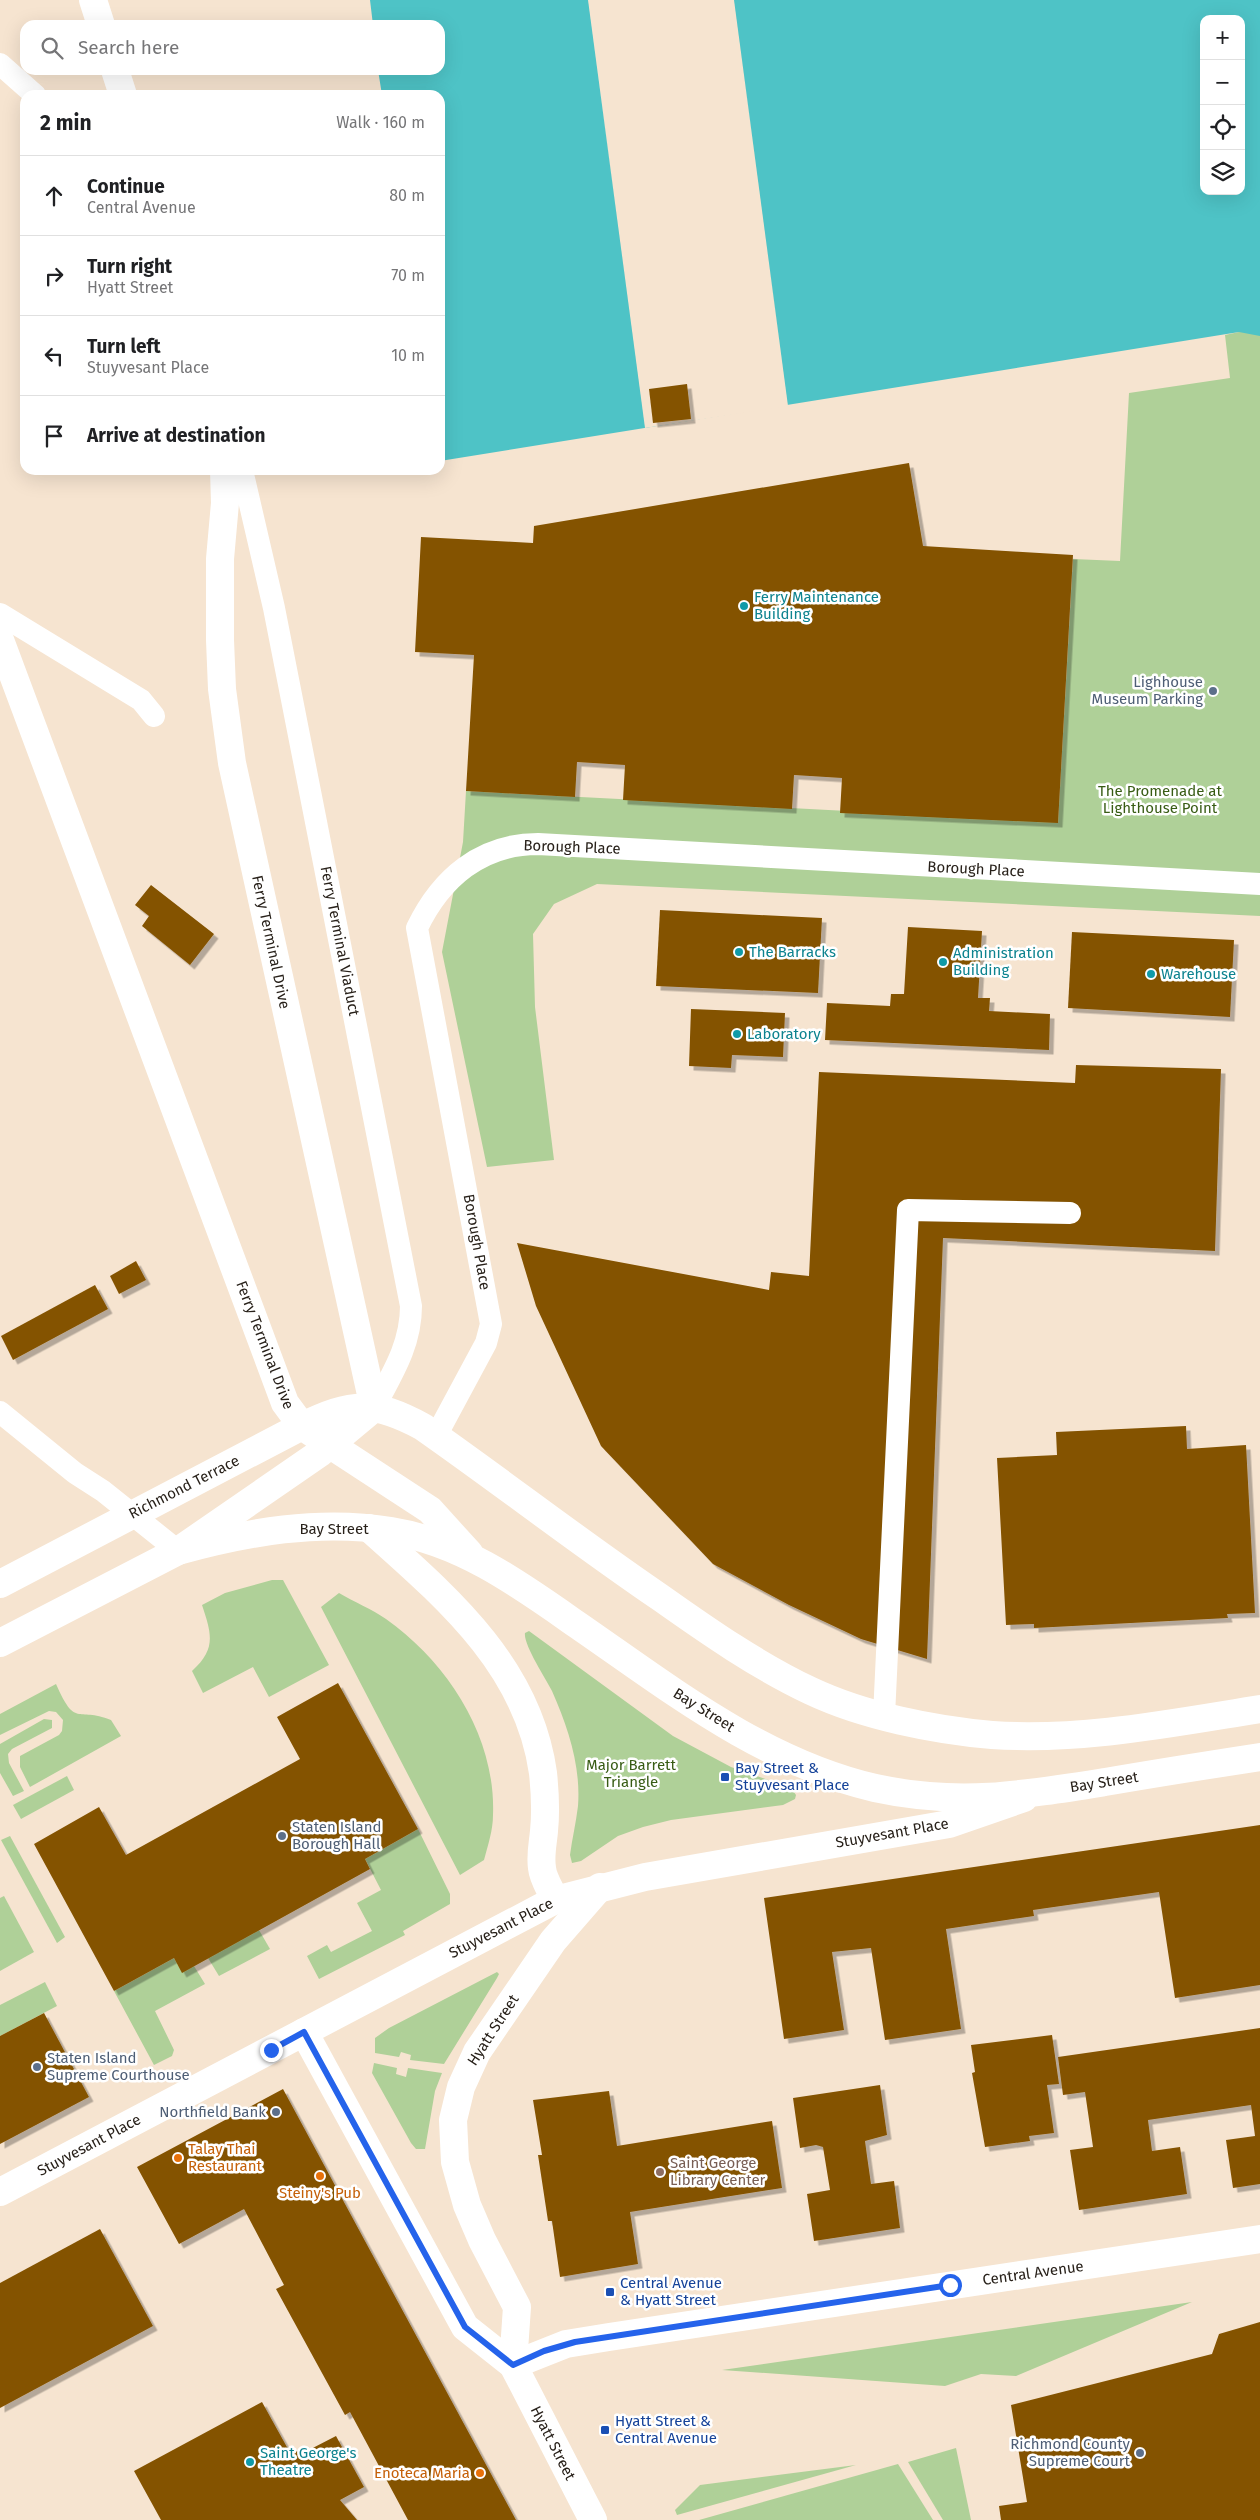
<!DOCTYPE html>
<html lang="en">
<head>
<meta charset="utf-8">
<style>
  body { margin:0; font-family:"Fira Sans",sans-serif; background:#f6f6f6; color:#202124 }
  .controls { position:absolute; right:15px; top:15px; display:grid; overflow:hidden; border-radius:10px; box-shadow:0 5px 20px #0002 }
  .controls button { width:45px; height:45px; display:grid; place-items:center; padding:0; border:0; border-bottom:1px solid #e0e0e0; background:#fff; color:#202124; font:25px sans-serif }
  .stop { position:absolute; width:15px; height:15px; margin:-11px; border:4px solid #2563eb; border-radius:50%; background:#fff }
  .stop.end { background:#2563eb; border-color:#fff; box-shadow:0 1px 5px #0008 }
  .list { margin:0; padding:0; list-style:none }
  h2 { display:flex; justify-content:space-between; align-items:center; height:65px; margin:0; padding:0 20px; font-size:21px }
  h2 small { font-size:16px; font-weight:400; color:#757577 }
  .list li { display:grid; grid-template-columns:32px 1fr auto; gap:15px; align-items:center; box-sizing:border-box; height:80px; padding:0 20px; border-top:1px solid #e0e0e0 }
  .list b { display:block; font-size:19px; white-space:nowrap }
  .list p { margin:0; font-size:16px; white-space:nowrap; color:#757577 }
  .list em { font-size:16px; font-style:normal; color:#757577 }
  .icon { flex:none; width:28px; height:28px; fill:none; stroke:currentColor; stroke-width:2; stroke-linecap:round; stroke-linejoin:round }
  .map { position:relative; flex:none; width:1260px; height:2520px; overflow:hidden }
  .search { position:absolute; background:#fff; box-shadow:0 5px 20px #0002; left:20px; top:20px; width:425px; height:55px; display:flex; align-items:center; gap:12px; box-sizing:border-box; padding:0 18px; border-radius:15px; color:#757577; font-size:19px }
  .panel { position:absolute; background:#fff; box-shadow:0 5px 20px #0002; left:20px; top:90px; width:425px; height:385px; border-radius:15px }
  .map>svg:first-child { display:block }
  .green { fill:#afd098 }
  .water { fill:#4ec3c6; fill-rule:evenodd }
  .pier { fill:#f6e4d0 }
  .building { fill:#845304; filter:url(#shadow) }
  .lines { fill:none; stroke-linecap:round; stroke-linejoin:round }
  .service { stroke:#fff; stroke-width:22 }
  .minor { stroke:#fff; stroke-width:28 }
  .secondary { stroke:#fff; stroke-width:28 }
  .route { stroke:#2563eb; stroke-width:6 }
  .culture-dot { fill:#0f9aa8; stroke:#fff; stroke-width:2 }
  .service-dot { fill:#5c6f8a; stroke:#fff; stroke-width:2 }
  .transit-dot { fill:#1a4fb4; stroke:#fff; stroke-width:2 }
  .food-dot { fill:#e8710a; stroke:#fff; stroke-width:2 }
  .education-dot { fill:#8d6e63; stroke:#fff; stroke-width:2 }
  .labels { text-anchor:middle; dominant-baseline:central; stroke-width:5; stroke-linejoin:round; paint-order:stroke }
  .culture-label { font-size:15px; fill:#0d838f; stroke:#fff; text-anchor:start }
  .service-label { font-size:15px; fill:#4e5e75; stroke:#fff; text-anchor:end }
  .park-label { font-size:15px; fill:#385c14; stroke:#fff }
  .street-label { font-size:15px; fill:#28211a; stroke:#fff }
  .transit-label { font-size:15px; fill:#164399; stroke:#fff; text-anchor:start }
  .food-label { font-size:15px; fill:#c56008; stroke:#fff; text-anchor:start }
  .education-label { font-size:15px; fill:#785e54; stroke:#fff; text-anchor:start }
</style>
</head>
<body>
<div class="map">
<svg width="1260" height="2520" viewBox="0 0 1260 2520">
  <defs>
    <filter id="shadow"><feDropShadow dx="4.5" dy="4.5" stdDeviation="0" flood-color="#0004"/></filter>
  </defs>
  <rect width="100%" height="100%" fill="#f6e4d0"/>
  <g class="green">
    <path d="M1260,0V916L597,884L554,904L533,934L535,1007L554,1160L487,1167L442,952L463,842L466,791L1058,822L1073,559L1120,561L1129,393L1230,378L1225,335L1239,332L1241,19Z"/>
    <path d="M272,1580H283L329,1665L269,1697L253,1667L203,1693L192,1671C216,1649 212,1635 202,1605L225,1593Z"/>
    <path d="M339,1593C354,1602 372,1609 386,1619C448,1663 496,1737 493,1815C493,1830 488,1845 484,1860L460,1875L321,1607Z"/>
    <path d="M529,1631L673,1736L731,1767L791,1788L796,1795L795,1799L783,1805L671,1820L643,1827L618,1836L581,1861L572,1863L570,1855C572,1839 576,1823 578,1806C581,1766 568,1727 552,1691C546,1679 523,1644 525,1633Z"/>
    <path d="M56,1684C76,1729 76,1706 111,1720L121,1736L30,1787L20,1767V1756L59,1735L62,1731L63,1720L56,1712L49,1711L0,1735V1714Z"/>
    <path d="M44,1719L52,1720V1728L12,1749L8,1754L9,1763L24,1791L13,1796L0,1773V1744Z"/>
    <path d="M67,1776L74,1790L21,1819L13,1805Z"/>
    <path d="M418,1829L450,1894V1904L403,1931L405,1935L319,1979L307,1956L327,1945L331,1952L372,1931L357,1903L381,1890L365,1859Z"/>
    <path d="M10,1836L65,1937L57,1943L1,1840Z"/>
    <path d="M4,1896L34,1952L0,1971V1898Z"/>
    <path d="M259,1930L270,1949L219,1976L208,1958Z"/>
    <path d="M174,1958L182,1972L194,1966L205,1984L155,2011L174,2050L172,2056L154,2065L114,1991Z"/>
    <path d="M497,1972L499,1974L497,1978L444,2064L410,2060L411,2055L401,2052L399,2057L375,2053V2038L389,2028Z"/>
    <path d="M45,1982L57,2006L0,2036V2005Z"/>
    <path d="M374,2063L397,2068L396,2074L406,2077L408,2068L442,2073L435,2091L425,2149H416L411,2143L372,2073Z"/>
    <path d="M1192,2302L1016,2376L981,2374L945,2386L722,2370Z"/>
    <path d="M956,2448L971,2520H943L908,2462Z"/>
    <path d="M898,2464L933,2520H699Z"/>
    <path d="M856,2465L677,2515L675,2510L700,2485Z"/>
  </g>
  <path class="water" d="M370,0H1260V336L1239,332L440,461V95H382L378,70H440V25H373ZM1204,19H1241V191H1204Z"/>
  <path class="pier" d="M588,0H734L788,406L645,428Z"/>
  <g class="building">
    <path d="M687,384L691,419L653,423L649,389Z"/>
    <path d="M909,463L923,546L1073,555L1058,823L840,813L842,778L794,775L792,809L623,800L625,765L577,762L575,797L466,791L474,655L415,652L421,537L533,543L534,526Z"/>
    <path d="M151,885L214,934L190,965L142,926L149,916L135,905Z"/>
    <path d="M660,910L822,918L818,993L656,986Z"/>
    <path d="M908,927L982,931L978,998H990L989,1011L1050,1014L1049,1050L825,1040L827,1003L890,1006L891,994H904Z"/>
    <path d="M1072,932L1234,940L1230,1017L1068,1008Z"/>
    <path d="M691,1009L785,1013L783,1057L732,1055L731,1068L689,1066Z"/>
    <path d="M1076,1065L1221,1069L1215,1251L943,1238L927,1659L861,1639L789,1605L713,1564L601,1446L536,1306L517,1243L769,1290L771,1272L809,1276L819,1072L1075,1083Z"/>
    <path d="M136,1261L146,1280L119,1294L110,1276Z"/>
    <path d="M95,1285L108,1309L13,1360L1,1336Z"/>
    <path d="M1186,1426L1187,1449L1246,1445L1255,1613L1227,1614L1228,1618L1034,1628V1624L1006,1625L997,1458L1057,1455L1056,1432Z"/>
    <path d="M338,1683L418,1829L365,1859L370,1869L182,1973L174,1958L114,1991L34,1844L99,1807L126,1855L300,1759L277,1717Z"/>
    <path d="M1260,1825V1985L1175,1998L1159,1892L1033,1910L1034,1916L946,1929L961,2029L885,2040L871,1948L832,1952L844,2030L784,2039L764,1898Z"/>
    <path d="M44,2013L89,2097L0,2144V2036Z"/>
    <path d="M1260,2028V2184L1233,2188L1226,2140L1255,2136L1251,2105L1148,2120L1152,2151L1180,2147L1187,2194L1079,2210L1070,2150L1093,2147L1085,2092L1063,2095L1058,2057Z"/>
    <path d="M1052,2035L1059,2084L1047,2085L1054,2133L1029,2136L1030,2141L985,2147L972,2073L975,2072L971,2045Z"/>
    <path d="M880,2085L887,2135L865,2141L867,2156L871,2184L894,2181L900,2228L814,2241L807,2194L830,2190L823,2147L816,2145L800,2148L793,2098Z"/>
    <path d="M283,2089L365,2241L516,2520H408L350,2412L345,2415L276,2289L284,2285L244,2209L179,2244L137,2167Z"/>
    <path d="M609,2091L617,2146L772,2121L782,2188L630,2212L638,2264L560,2277L552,2221H548L538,2155H542L533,2100Z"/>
    <path d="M100,2229L153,2326L0,2408V2283Z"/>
    <path d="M1260,2322V2520H1001L999,2506L1027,2502L1011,2405L1212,2354L1219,2334Z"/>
    <path d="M262,2402L288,2449L303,2453L336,2436L364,2487L340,2500L357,2520H161L134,2471Z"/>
  </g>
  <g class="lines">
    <g class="service">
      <path d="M0,64L35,95"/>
      <path d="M242,470L274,608L411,1306C411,1345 392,1374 374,1408"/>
      <path d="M0,614L141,700L154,716"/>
      <path d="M0,1412L75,1473L103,1491L178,1551"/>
      <path d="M436,1436L486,1343L491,1324L417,928C441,878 481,844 538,844L1260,884"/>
      <path d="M884,1716L908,1210L1070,1213"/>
    </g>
    <g class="minor">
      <path d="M93,0L101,25"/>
      <path d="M115,70L123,95"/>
      <path d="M224,470L225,503L220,559V640L222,689L232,763L374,1408"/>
      <path d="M0,640L285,1403L302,1426L329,1444"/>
      <path d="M304,2032L465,2327L513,2365L593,2520"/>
      <path d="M0,2192L555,1900L645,1877L949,1824L1024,1798"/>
      <path d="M513,2365L566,2344L609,2337L1260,2239"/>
      <path d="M513,2365L517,2307L482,2240L467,2205L455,2162L453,2120L461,2087L477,2052L553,1941L600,1887"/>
    </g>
    <g class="secondary">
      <path d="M329,1444L430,1510L469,1553"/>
      <path d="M369,1528C445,1596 528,1665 543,1773C545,1792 546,1812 544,1831C543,1843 540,1855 542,1868C543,1879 551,1890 555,1900"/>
      <path d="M178,1551C247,1532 320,1519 391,1531C461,1542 519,1584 576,1624C669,1688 762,1762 875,1788C957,1806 1024,1795 1105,1782C1157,1773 1208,1765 1260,1757"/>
      <path d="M0,1584L302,1426C352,1402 373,1400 423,1427C503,1483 580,1543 661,1598C709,1632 758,1666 811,1691C864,1716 934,1730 992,1735C1082,1741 1172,1723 1260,1709"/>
      <path d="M0,1643L178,1551L320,1453L374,1408"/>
    </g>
  </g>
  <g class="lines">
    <path class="route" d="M271,2050L304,2032L465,2327L513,2365L544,2351L575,2342L950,2285"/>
  </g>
  <g class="culture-dot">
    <circle cx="744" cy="606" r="5"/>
    <circle cx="739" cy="952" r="5"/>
    <circle cx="943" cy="962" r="5"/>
    <circle cx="1151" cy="974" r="5"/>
    <circle cx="737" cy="1034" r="5"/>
    <circle cx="250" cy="2462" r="5"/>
  </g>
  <g class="service-dot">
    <circle cx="1213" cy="691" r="5"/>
    <circle cx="282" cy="1836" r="5"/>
    <circle cx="37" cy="2067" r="5"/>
    <circle cx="276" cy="2112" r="5"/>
    <circle cx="1140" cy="2453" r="5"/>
  </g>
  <g class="transit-dot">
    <rect x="720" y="1772" width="10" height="10" rx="2.5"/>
    <rect x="605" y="2287" width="10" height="10" rx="2.5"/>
    <rect x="600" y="2425" width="10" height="10" rx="2.5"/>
  </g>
  <g class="food-dot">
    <circle cx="178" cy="2158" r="5"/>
    <circle cx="320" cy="2176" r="5"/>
    <circle cx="480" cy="2473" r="5"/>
  </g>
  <circle class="education-dot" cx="660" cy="2172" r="5"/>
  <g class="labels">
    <g class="culture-label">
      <text x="754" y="597">Ferry Maintenance<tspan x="754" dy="17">Building</tspan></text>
      <text x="749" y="952">The Barracks</text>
      <text x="953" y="953">Administration<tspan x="953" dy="17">Building</tspan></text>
      <text x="1161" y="974">Warehouse</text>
      <text x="747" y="1034">Laboratory</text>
      <text x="260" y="2453">Saint George's<tspan x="260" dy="17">Theatre</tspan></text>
    </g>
    <g class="service-label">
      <text x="1203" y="682">Lighhouse<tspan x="1203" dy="17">Museum Parking</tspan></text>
      <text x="292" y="1827" text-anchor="start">Staten Island<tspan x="292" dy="17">Borough Hall</tspan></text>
      <text x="47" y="2058" text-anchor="start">Staten Island<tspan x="47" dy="17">Supreme Courthouse</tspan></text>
      <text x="266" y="2112">Northfield Bank</text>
      <text x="1130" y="2444">Richmond County<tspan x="1130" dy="17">Supreme Court</tspan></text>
    </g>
    <g class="park-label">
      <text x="1160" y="791">The Promenade at<tspan x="1160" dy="17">Lighthouse Point</tspan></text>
      <text x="631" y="1765">Major Barrett<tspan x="631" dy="17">Triangle</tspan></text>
    </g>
    <g class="street-label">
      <text transform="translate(572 847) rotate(2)">Borough Place</text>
      <text transform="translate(976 869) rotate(3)">Borough Place</text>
      <text transform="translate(340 941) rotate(79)">Ferry Terminal Viaduct</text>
      <text transform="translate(271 942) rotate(78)">Ferry Terminal Drive</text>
      <text transform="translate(477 1242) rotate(80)">Borough Place</text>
      <text transform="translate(265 1345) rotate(69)">Ferry Terminal Drive</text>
      <text transform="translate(184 1487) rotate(-27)">Richmond Terrace</text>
      <text x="334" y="1529">Bay Street</text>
      <text transform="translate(704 1710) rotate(32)">Bay Street</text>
      <text transform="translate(1104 1782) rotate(-9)">Bay Street</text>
      <text transform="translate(892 1833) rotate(-10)">Stuyvesant Place</text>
      <text transform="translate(501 1928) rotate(-27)">Stuyvesant Place</text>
      <text transform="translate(493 2030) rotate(-57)">Hyatt Street</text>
      <text transform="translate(89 2145) rotate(-28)">Stuyvesant Place</text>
      <text transform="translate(1033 2273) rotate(-8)">Central Avenue</text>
      <text transform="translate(553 2443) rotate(63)">Hyatt Street</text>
    </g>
    <g class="transit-label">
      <text x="735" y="1768">Bay Street &amp;<tspan x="735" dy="17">Stuyvesant Place</tspan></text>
      <text x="620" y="2283">Central Avenue<tspan x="620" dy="17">&amp; Hyatt Street</tspan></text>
      <text x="615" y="2421">Hyatt Street &amp;<tspan x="615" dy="17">Central Avenue</tspan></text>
    </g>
    <g class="food-label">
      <text x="188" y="2149">Talay Thai<tspan x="188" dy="17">Restaurant</tspan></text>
      <text x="320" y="2193" text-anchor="middle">Steiny's Pub</text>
      <text x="470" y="2473" text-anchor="end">Enoteca Maria</text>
    </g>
    <g class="education-label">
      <text x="670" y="2163">Saint George<tspan x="670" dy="17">Library Center</tspan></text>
    </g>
  </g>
</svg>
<div class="controls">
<button>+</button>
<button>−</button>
<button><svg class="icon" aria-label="locate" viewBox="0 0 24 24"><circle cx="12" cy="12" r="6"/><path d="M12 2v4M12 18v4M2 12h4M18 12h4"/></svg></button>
<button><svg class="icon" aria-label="layers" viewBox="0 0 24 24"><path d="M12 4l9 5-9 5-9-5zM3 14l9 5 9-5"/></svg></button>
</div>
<div class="stop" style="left:950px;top:2285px"></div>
<div class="stop end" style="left:271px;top:2050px"></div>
<div class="search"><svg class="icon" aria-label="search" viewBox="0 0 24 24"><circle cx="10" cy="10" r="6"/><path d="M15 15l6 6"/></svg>Search here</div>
<section class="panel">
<h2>2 min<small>Walk · 160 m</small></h2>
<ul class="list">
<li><svg class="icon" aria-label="ahead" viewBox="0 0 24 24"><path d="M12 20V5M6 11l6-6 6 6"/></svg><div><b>Continue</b><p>Central Avenue</p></div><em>80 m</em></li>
<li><svg class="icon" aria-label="right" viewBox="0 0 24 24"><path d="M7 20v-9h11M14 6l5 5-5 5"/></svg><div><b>Turn right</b><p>Hyatt Street</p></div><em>70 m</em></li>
<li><svg class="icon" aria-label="left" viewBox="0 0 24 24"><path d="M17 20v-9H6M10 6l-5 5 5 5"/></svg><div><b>Turn left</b><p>Stuyvesant Place</p></div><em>10 m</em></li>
<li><svg class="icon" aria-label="arrive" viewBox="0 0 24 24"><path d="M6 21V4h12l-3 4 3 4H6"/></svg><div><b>Arrive at destination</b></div></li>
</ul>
</section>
</div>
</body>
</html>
